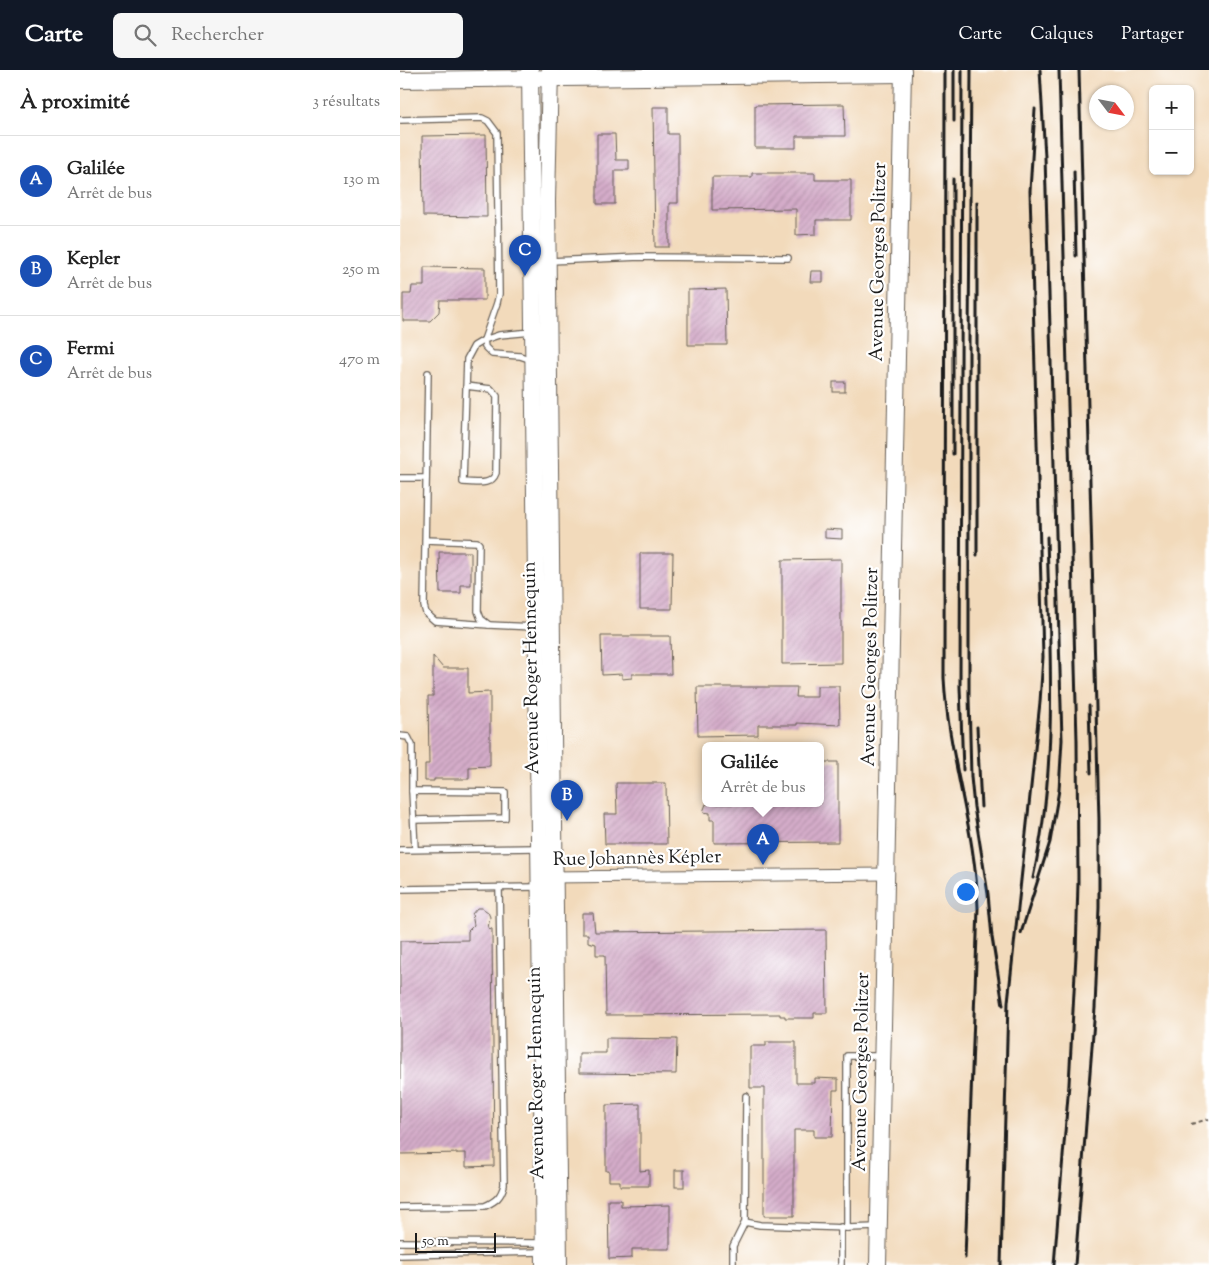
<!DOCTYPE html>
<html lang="fr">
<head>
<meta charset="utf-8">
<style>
  body { margin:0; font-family:"Sorts Mill Goudy",serif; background:#f6f6f6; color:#222 }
  .controls { position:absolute; right:15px; top:15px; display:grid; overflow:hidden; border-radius:8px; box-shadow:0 1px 4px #0004 }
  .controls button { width:45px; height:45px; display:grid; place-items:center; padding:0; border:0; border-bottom:1px solid #e0e0e0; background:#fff; color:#222; font:25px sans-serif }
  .compass { position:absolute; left:689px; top:15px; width:45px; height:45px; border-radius:50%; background:#fff; box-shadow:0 1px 4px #0004; rotate:122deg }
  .scale { position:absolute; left:15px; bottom:12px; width:81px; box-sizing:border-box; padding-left:5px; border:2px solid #1c1c1c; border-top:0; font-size:14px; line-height:18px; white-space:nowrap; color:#1c1c1c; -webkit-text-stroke:4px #fff; paint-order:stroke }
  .you { position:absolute; left:565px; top:821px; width:18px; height:18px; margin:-12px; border:4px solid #fff; border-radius:50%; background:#1a73e8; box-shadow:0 0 0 8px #1a73e833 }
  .badge { display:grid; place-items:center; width:32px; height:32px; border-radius:50%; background:#111827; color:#fff; font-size:16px; font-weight:700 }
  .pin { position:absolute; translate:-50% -41px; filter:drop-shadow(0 1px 2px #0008) }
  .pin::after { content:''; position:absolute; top:26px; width:18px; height:15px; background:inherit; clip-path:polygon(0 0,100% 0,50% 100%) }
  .popup { position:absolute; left:302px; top:672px; width:122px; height:65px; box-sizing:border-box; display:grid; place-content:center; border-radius:8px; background:#fff; filter:drop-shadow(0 1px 4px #0005); font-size:16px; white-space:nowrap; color:#767676 }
  .popup b { font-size:19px; color:#222 }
  .popup::after { content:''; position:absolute; left:50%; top:100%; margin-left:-10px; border:10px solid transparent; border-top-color:#fff }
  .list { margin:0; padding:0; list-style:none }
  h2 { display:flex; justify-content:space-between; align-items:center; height:65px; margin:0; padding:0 20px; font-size:21px }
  h2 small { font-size:16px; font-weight:400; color:#767676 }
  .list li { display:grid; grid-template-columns:32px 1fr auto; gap:15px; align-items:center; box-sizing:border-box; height:90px; padding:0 20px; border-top:1px solid #e0e0e0 }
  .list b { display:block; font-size:19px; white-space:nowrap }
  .list p { margin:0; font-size:16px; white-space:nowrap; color:#767676 }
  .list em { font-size:16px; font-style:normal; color:#767676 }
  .icon { flex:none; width:28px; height:28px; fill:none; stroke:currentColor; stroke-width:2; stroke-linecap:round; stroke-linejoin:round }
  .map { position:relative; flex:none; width:809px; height:1195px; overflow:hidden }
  header { display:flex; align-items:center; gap:30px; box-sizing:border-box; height:70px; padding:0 25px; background:#111827; color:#fff }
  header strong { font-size:24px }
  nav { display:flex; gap:28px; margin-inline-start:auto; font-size:18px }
  .search { width:350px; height:45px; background:#f6f6f6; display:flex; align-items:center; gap:12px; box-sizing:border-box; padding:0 18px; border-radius:8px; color:#767676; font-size:19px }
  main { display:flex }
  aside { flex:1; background:#fff }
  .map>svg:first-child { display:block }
  .building { fill:url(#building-hatch) }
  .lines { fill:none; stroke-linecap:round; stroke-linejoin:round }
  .lane-casing { stroke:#675e54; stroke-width:8 }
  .street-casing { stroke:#675e54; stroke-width:13 }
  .secondary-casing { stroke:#675e54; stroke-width:18 }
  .path { stroke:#675e54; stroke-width:2; stroke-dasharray:4 4; stroke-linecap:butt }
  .lane { stroke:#fff; stroke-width:5.5 }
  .street { stroke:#fff; stroke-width:11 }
  .secondary { stroke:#fff; stroke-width:16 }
  .rail { stroke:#1c1c1c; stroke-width:3 }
  .labels { text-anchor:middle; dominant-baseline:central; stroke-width:4.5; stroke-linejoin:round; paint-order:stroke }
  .street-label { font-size:19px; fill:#1c1c1c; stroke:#fff }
</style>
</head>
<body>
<header>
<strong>Carte</strong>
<div class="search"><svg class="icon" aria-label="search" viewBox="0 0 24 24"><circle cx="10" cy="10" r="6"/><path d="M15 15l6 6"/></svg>Rechercher</div>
<nav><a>Carte</a><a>Calques</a><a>Partager</a></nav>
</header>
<main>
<aside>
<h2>À proximité<small>3 résultats</small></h2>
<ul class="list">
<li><span class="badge" style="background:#1a4fb4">A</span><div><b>Galilée</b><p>Arrêt de bus</p></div><em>130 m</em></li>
<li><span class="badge" style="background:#1a4fb4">B</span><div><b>Kepler</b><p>Arrêt de bus</p></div><em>250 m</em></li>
<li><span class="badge" style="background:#1a4fb4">C</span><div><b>Fermi</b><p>Arrêt de bus</p></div><em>470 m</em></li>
</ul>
</aside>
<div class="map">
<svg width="809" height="1195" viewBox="0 0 809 1195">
  <defs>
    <pattern id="building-hatch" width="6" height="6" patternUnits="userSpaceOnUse" patternTransform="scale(1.25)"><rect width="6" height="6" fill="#d4acc9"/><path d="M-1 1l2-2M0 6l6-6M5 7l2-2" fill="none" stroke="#b593ac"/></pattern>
  </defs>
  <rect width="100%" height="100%" fill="#fff"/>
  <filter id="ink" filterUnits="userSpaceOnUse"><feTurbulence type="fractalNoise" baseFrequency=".02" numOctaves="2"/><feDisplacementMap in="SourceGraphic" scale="10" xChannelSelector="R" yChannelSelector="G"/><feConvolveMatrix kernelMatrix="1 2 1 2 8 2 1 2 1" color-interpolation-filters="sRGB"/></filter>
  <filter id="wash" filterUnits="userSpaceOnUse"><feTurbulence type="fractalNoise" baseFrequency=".0096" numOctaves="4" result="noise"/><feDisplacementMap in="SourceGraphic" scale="20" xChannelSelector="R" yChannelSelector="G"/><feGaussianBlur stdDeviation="1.12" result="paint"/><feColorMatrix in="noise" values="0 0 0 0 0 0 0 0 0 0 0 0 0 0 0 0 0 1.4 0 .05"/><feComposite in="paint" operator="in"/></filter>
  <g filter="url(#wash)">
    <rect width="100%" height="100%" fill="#f2dabb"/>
    <g id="blocks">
      <g class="building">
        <path d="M444,34L445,66H396V78H355V35Z"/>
        <path d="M253,37H268V64H278V133H269V177H255Z"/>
        <path d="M197,64H215L216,90H229V100H215V134H197Z"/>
        <path d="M86,65L87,147L23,146L22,66Z"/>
        <path d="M352,103H415V110H451V150H416V164L396,165V139L312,140V107H352Z"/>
        <path d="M24,197L85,198V230H40L39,242L30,251H3V224H11L12,216H24Z"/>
        <path d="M411,201H423V212H410Z"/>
        <path d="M326,219L327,275H288V220Z"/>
        <rect x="433" y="312" width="12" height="10"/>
        <path d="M425,459L442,460V469L425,468Z"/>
        <path d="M39,482H71V515H61V523H40Z"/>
        <path d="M240,483H273L272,539H240Z"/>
        <path d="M441,489V593L382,594V490Z"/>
        <path d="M201,566H270L271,604H232V608L222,609V604L202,605Z"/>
        <path d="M33,586L43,598H68V623L90,622V696L69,697V709H34V711H25V694H29L28,626H33Z"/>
        <path d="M417,616H439L440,655L397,653V655H358V665L298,666L297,617H397L396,627H417Z"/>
        <path d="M420,692H438V772L314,773V750H310V743L303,742L306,734H420Z"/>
        <path d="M216,713H266L267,774H205L204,744H217Z"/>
        <path d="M77,838H82L88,842L90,847L88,858L92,859L94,1096L66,1097V1083L0,1084V871L68,870V861L74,855L72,844Z"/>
        <path d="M182,843H193L195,862L426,860L427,943H414V948H385V946H380V944L206,945L205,885H196V874L188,872V864H182Z"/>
        <path d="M206,968L277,969L276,1004L179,1003V983H206Z"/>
        <path d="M366,972H396V1013H415V1008L438,1009V1020H433L432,1067H414V1060H394V1146H364V1018H350V976H366Z"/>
        <path d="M240,1034V1101L249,1100V1116H220V1111H209V1101H206V1035Z"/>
        <rect x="275" y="1100" width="9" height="17"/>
        <path d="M208,1130H221V1136L270,1135V1179H232V1188L209,1189Z"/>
      </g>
    </g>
  </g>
  <g filter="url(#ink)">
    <use href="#blocks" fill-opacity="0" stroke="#675e54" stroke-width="1"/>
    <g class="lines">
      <defs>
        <g id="lane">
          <path d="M0,50L82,48L88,51L97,63L99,224L97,233L84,270L74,276L67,289L63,412C75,412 91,417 96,403L97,326L91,319L66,316"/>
          <path d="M150,191L240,187L388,188"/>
          <path d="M132,290L120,286L92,284L85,277L84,270L99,265L132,262"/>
          <path d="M0,408H26"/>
          <path d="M25,470L77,472L79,474L78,541L81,549L89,555L35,551L26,543L24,536L28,303"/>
          <path d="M89,555L134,557"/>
          <path d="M0,666L8,667L12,675V721"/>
          <path d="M14,750L105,748V722L12,721L15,779"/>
          <path d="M0,780L136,778"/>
          <path d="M0,819L137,817"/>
          <path d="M0,1137L85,1136C96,1131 101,1127 104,1115L99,818"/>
          <path d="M345,1152L360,1155L447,1158"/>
          <path d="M478,1157L447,1158V986H480"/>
          <path d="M0,1172L141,1173"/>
          <path d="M0,1185L143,1182"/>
          <path d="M333,1195V1176L345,1152L346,1026"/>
          <path d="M441,1195V1157"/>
        </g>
        <path id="street" d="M148,807L486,804"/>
        <g id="secondary">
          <path d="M130,0L144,1195"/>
          <path d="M150,0L147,131L159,1195"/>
          <path d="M0,10L503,4"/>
          <path d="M478,1195L503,0"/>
        </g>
      </defs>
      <use href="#lane" class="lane-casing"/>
      <use href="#street" class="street-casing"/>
      <use href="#secondary" class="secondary-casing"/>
      <path class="path" d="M791,1054L809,1049"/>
      <use href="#lane" class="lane"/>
      <use href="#street" class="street"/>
      <use href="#secondary" class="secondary"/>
      <g class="rail">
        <path d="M545,0L544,608C548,686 576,760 578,838L565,1188"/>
        <path d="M562,0L560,617L563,700"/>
        <path d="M571,0L569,272V626L571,707L574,737L588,824L592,867L603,935"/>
        <path d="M554,51V0"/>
        <path d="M674,101L676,186"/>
        <path d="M553,384V109"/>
        <path d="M577,485V132"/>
        <path d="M689,636L691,703"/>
        <path d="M577,657L581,737"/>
        <path d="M633,808C658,696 650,581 647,467"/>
        <path d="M621,863L650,772L659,720L662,670L645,87L640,0"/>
        <path d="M601,1195L608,932L640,632L643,587L630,121L635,39"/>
        <path d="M654,1195L669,1014L676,885L678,812L677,671L659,0"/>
        <path d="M675,1195L695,938L699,837V750L679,0"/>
      </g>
    </g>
  </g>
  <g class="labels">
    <g class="street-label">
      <text transform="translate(479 192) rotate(-89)">Avenue Georges Politzer</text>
      <text transform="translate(471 597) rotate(-89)">Avenue Georges Politzer</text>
      <text transform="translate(132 598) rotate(-91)">Avenue Roger Hennequin</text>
      <text transform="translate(237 789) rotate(-1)">Rue Johannès Képler</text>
      <text transform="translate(462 1002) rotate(-89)">Avenue Georges Politzer</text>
      <text transform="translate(137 1003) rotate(-91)">Avenue Roger Hennequin</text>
    </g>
  </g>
</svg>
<div class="controls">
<button>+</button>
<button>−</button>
</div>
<svg class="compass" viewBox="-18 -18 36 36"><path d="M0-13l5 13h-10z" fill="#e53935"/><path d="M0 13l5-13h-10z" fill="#767676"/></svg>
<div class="scale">50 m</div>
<div class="you"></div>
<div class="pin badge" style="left:363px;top:795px;background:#1a4fb4">A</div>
<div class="popup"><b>Galilée</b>Arrêt de bus</div>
<div class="pin badge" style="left:167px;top:751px;background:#1a4fb4">B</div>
<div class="pin badge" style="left:125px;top:206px;background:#1a4fb4">C</div>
</div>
</main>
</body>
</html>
